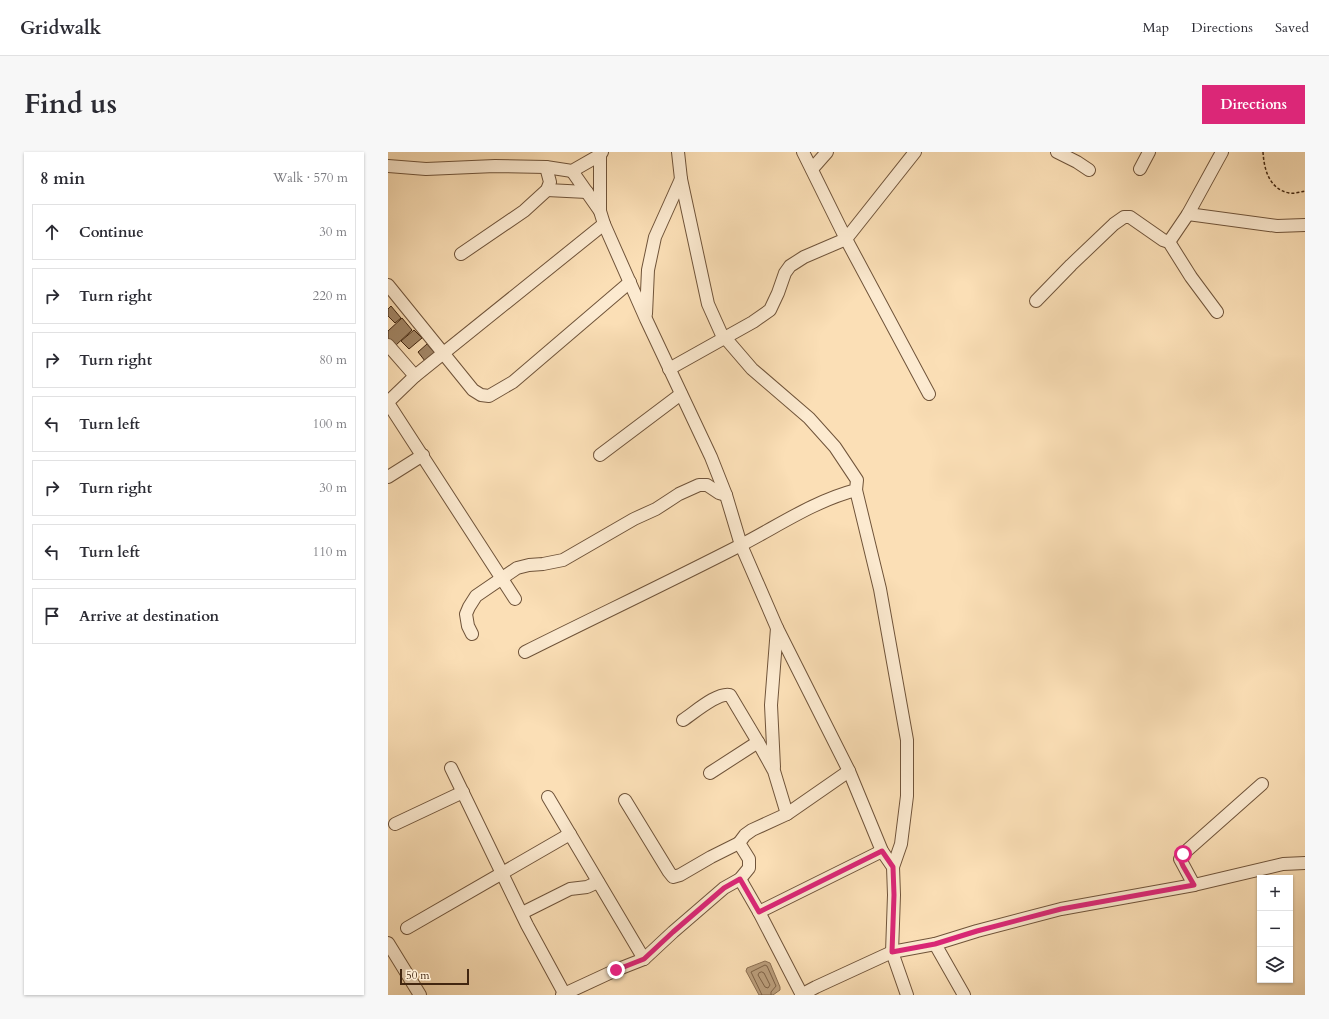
<!DOCTYPE html>
<html lang="en">
<head>
<meta charset="utf-8">
<style>
  body { margin:0; font-family:Cardo,serif; background:#f7f7f7; color:#2b2b33 }
  .controls { position:absolute; right:12px; bottom:12px; display:grid; overflow:hidden; border-radius:0px; box-shadow:0 1px 3px #0004 }
  .controls button { width:36px; height:36px; display:grid; place-items:center; padding:0; border:0; border-bottom:1px solid #e1e1e2; background:#fff; color:#2b2b33; font:20px sans-serif }
  .scale { position:absolute; left:12px; bottom:10px; width:69px; box-sizing:border-box; padding-left:4px; border:2px solid #422610; border-top:0; font-size:11px; line-height:14px; white-space:nowrap; color:#422610; -webkit-text-stroke:3px #fcead0; paint-order:stroke }
  .stop { position:absolute; width:12px; height:12px; margin:-9px; border:3px solid #db2777; border-radius:50%; background:#fff }
  .stop.end { background:#db2777; border-color:#fff; box-shadow:0 1px 4px #0008 }
  .list { margin:0; padding:0; list-style:none }
  h2 { display:flex; justify-content:space-between; align-items:center; height:52px; margin:0; padding:0 16px; font-size:17px }
  h2 small { font-size:13px; font-weight:400; color:#7c7c81 }
  .list li { display:grid; grid-template-columns:26px 1fr auto; gap:12px; align-items:center; box-sizing:border-box; height:56px; margin:0 8px 8px; padding:0 8px; border:1px solid #e1e1e2; border-radius:0px }
  .list b { display:block; font-size:15px; white-space:nowrap }
  .list em { font-size:13px; font-style:normal; color:#7c7c81 }
  .icon { flex:none; width:22px; height:22px; fill:none; stroke:currentColor; stroke-width:2; stroke-linecap:round; stroke-linejoin:round }
  .map { position:relative; flex:none; width:917px; height:843px; overflow:hidden; border-radius:0px }
  header { display:flex; align-items:center; gap:24px; box-sizing:border-box; height:56px; padding:0 20px; background:#fff; border-bottom:1px solid #e1e1e2 }
  header strong { font-size:19px }
  nav { display:flex; gap:22px; margin-inline-start:auto; font-size:14px }
  .intro { display:flex; align-items:center; justify-content:space-between; box-sizing:border-box; height:96px; padding:0 24px }
  h1 { margin:0; font-size:28px }
  .button { padding:10px 18px; border-radius:0px; background:#db2777; color:#fff; font-size:14px; font-weight:700 }
  main { display:flex; gap:24px; padding:0 24px }
  aside { flex:1; background:#fff; border-radius:0px; box-shadow:0 1px 3px #0004 }
  .map>svg:first-child { display:block }
  .water { fill:#bca07e; stroke:#8b6f52 }
  .lines { fill:none; stroke-linecap:round; stroke-linejoin:round }
  .shore { stroke:#7f6347; stroke-width:1 }
  .building { fill:#a28666; stroke:#422610 }
  .minor-casing { stroke:#70543a; stroke-width:14 }
  .path { stroke:#422610; stroke-width:1.5; stroke-dasharray:3 2; stroke-linecap:butt }
  .minor { stroke:#fcead0; stroke-width:12 }
  .route { stroke:#db2777; stroke-width:5 }
</style>
</head>
<body>
<header>
<strong>Gridwalk</strong>
<nav><a>Map</a><a>Directions</a><a>Saved</a></nav>
</header>
<div class="intro"><h1>Find us</h1><a class="button">Directions</a></div>
<main>
<aside>
<h2>8 min<small>Walk · 570 m</small></h2>
<ul class="list">
<li><svg class="icon" aria-label="ahead" viewBox="0 0 24 24"><path d="M12 20V5M6 11l6-6 6 6"/></svg><div><b>Continue</b></div><em>30 m</em></li>
<li><svg class="icon" aria-label="right" viewBox="0 0 24 24"><path d="M7 20v-9h11M14 6l5 5-5 5"/></svg><div><b>Turn right</b></div><em>220 m</em></li>
<li><svg class="icon" aria-label="right" viewBox="0 0 24 24"><path d="M7 20v-9h11M14 6l5 5-5 5"/></svg><div><b>Turn right</b></div><em>80 m</em></li>
<li><svg class="icon" aria-label="left" viewBox="0 0 24 24"><path d="M17 20v-9H6M10 6l-5 5 5 5"/></svg><div><b>Turn left</b></div><em>100 m</em></li>
<li><svg class="icon" aria-label="right" viewBox="0 0 24 24"><path d="M7 20v-9h11M14 6l5 5-5 5"/></svg><div><b>Turn right</b></div><em>30 m</em></li>
<li><svg class="icon" aria-label="left" viewBox="0 0 24 24"><path d="M17 20v-9H6M10 6l-5 5 5 5"/></svg><div><b>Turn left</b></div><em>110 m</em></li>
<li><svg class="icon" aria-label="arrive" viewBox="0 0 24 24"><path d="M6 21V4h12l-3 4 3 4H6"/></svg><div><b>Arrive at destination</b></div></li>
</ul>
</aside>
<div class="map">
<svg width="917" height="843" viewBox="0 0 917 843">
  <rect width="100%" height="100%" fill="#fbdfb6"/>
  <filter id="stains"><feTurbulence type="fractalNoise" baseFrequency=".005" numOctaves="4"/><feColorMatrix values="0 0 0 0 .2 0 0 0 0 .09 0 0 0 0 .02 0 0 0 .5 -.17"/></filter>
  <radialGradient id="worn" r=".72"><stop offset=".6" stop-color="#630" stop-opacity="0"/><stop offset="1" stop-color="#630" stop-opacity=".3"/></radialGradient>
  <path class="water" d="M377,809L382,811L392,835V838L385,843H371L358,819L359,816Z"/>
  <g class="lines">
    <g class="shore">
      <path d="M374,820L376,821L382,833L380,836L377,835L370,823L371,821Z"/>
      <path d="M374,843L363,820L377,813L379,814L388,834L383,840V843"/>
    </g>
  </g>
  <g class="building">
    <path d="M3,154L13,166L7,171L0,164V157Z"/>
    <path d="M14,166L24,178L7,194L0,187V179Z"/>
    <path d="M26,178L34,186L21,197L13,189Z"/>
    <path d="M39,192L47,201L37,209L30,200Z"/>
  </g>
  <g class="lines">
    <defs>
      <g id="minor">
        <path d="M415,0L458,87L541,242"/>
        <path d="M669,0L689,10L701,18"/>
        <path d="M0,14L38,17L107,14L158,15L184,19L212,3L214,0"/>
        <path d="M424,17L439,0"/>
        <path d="M752,17L761,0"/>
        <path d="M184,19L212,59L216,72L258,167L323,305L338,343L353,393L389,476L461,619L494,699L505,715L506,743L504,800L519,843"/>
        <path d="M159,38L199,40"/>
        <path d="M212,59V3"/>
        <path d="M800,62L889,74L917,73"/>
        <path d="M781,90L800,62L834,0"/>
        <path d="M73,102L136,59L159,38L162,30L158,15"/>
        <path d="M0,133L85,238L93,243L101,244L125,230L242,130"/>
        <path d="M648,149L683,113L726,72L736,65H742L775,88L781,90L803,125L829,160"/>
        <path d="M258,162L260,118L267,85L293,27"/>
        <path d="M0,193L27,224"/>
        <path d="M281,217L365,170L382,158L390,141L397,121L402,114L416,105L458,87L527,0"/>
        <path d="M0,250L27,224L216,72"/>
        <path d="M0,251L127,447"/>
        <path d="M212,303L293,242"/>
        <path d="M0,325L35,303"/>
        <path d="M468,338L492,437L519,588V644L513,692L505,715"/>
        <path d="M84,482L80,474L78,462L81,455L88,444L129,416L141,413L155,412L175,408L246,367L268,357L291,342L311,333H319L331,341L338,343"/>
        <path d="M137,500C209,464 281,430 353,393C390,374 426,349 468,338L469,328L447,295L421,266L364,217L333,181L320,152L293,27L290,0"/>
        <path d="M295,568C306,561 329,540 342,543L370,590L386,619L399,662"/>
        <path d="M386,615L383,553L389,476"/>
        <path d="M63,616L139,773L176,841"/>
        <path d="M322,621L370,590"/>
        <path d="M160,645L256,807"/>
        <path d="M237,648L281,720L285,725L292,723L323,705L351,691"/>
        <path d="M7,672L75,640"/>
        <path d="M352,727L371,760L414,843"/>
        <path d="M806,733L792,707L795,702L874,632"/>
        <path d="M371,760L494,699"/>
        <path d="M134,761L182,737L199,735L210,730"/>
        <path d="M19,776L182,682"/>
        <path d="M0,791L32,843"/>
        <path d="M547,792L576,843"/>
        <path d="M174,843L228,818L256,807L285,780L336,736L352,727L361,716V707L351,691L357,683L364,678L399,662L461,619"/>
        <path d="M413,843L428,835L504,800L547,792L589,779L673,757L806,733L895,712L917,711"/>
      </g>
    </defs>
    <use href="#minor" class="minor-casing"/>
    <path class="path" d="M875,0C876,17 881,37 901,41C906,42 912,40 917,39"/>
    <use href="#minor" class="minor"/>
  </g>
  <g class="lines">
    <path class="route" d="M228,818L256,807L285,780L336,736L352,727L371,760L494,699L505,715L506,743L504,800L547,792L589,779L673,757L806,733L795,714L792,707L795,702"/>
  </g>
  <rect width="100%" height="100%" filter="url(#stains)"/>
  <rect width="100%" height="100%" fill="url(#worn)"/>
</svg>
<div class="controls">
<button>+</button>
<button>−</button>
<button><svg class="icon" aria-label="layers" viewBox="0 0 24 24"><path d="M12 4l9 5-9 5-9-5zM3 14l9 5 9-5"/></svg></button>
</div>
<div class="scale">50 m</div>
<div class="stop" style="left:795px;top:702px"></div>
<div class="stop end" style="left:228px;top:818px"></div>
</div>
</main>
</body>
</html>
